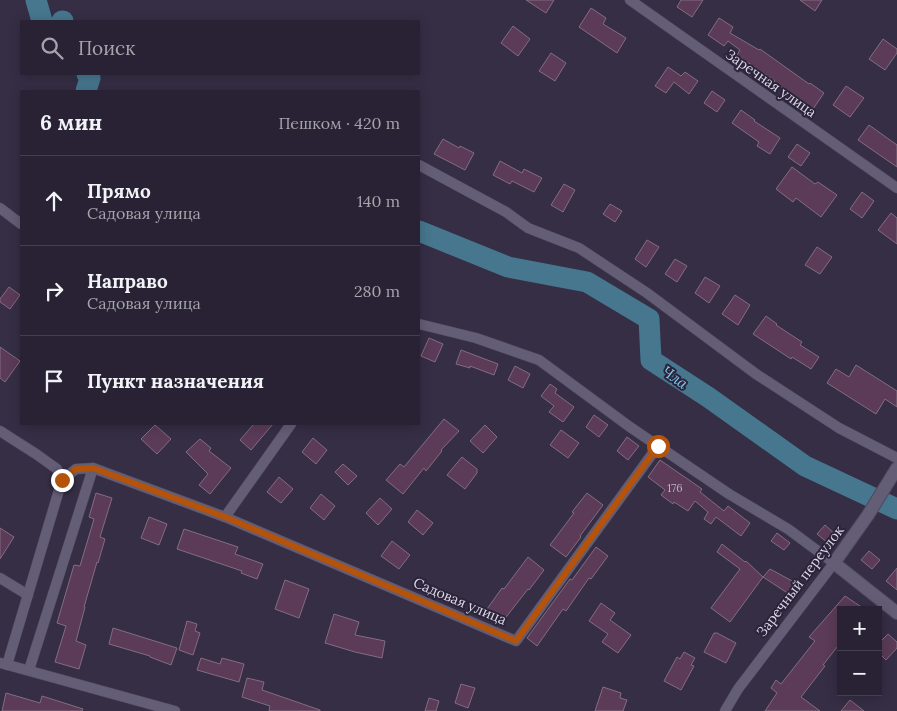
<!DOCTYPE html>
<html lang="ru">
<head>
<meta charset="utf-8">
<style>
  body { margin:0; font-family:Lora,serif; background:#342f40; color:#f1f3f6 }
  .controls { position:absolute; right:15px; bottom:15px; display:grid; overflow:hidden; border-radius:0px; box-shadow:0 2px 12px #0003 }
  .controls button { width:45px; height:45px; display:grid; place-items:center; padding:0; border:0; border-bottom:1px solid #443f4f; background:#282234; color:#f1f3f6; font:25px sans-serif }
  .stop { position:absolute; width:15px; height:15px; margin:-11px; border:4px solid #b45309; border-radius:50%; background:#fff }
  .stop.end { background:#b45309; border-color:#fff; box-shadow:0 1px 5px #0008 }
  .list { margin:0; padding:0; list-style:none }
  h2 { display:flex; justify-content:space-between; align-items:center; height:65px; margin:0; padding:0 20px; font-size:21px }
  h2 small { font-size:16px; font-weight:400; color:#a5a4ac }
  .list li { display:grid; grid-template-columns:32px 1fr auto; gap:15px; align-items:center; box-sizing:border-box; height:90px; padding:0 20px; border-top:1px solid #443f4f }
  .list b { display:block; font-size:19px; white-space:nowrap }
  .list p { margin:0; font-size:16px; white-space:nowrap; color:#a5a4ac }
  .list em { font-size:16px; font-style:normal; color:#a5a4ac }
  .icon { flex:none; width:28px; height:28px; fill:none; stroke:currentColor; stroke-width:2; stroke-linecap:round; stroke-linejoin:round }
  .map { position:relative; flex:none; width:897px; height:711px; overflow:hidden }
  .search { position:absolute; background:#282234; box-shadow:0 2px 12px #0003; left:20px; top:20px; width:400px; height:55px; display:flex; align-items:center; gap:12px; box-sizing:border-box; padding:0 18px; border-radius:0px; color:#a5a4ac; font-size:19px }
  .panel { position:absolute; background:#282234; box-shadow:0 2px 12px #0003; left:20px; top:90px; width:400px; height:335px; border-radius:0px }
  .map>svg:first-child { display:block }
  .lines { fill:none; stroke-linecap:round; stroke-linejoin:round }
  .river { stroke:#46778e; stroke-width:21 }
  .building { fill:#5b3b58; stroke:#836d81 }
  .minor-casing { stroke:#4e495c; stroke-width:11 }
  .tertiary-casing { stroke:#4e495c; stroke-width:14 }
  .minor { stroke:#645d76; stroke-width:10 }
  .tertiary { stroke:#645d76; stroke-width:12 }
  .route { stroke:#b45309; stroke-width:6 }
  .labels { text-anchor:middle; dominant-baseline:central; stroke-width:4; stroke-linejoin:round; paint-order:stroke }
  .number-label { font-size:11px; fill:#bcb2c3 }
  .street-label { font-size:14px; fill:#dcd9e7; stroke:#2b243a }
  .water-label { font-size:15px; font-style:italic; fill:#7ccaf0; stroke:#2b243a }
</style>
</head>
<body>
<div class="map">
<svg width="897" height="711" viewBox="0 0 897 711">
  <rect width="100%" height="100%" fill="#352e45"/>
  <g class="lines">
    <g class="river">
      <path d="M36,0L42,21"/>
      <path d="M62,21H63"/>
      <path d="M86,91L90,78L87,74"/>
      <path d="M419,231L508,267L587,282L649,319L651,360L708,397L805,466L897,509"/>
    </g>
  </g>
  <g class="building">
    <path d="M526,0H554L546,13Z"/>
    <path d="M681,0H703L692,17L677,7Z"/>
    <path d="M800,0H822L815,11Z"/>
    <path d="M591,8L606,18L603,24L626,38L617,53L579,27Z"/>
    <path d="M719,18L733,27L730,33L759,50L760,49L809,84L810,83L824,93L813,109L774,82L775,81L737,55L740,50L728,41L724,46L708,35Z"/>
    <path d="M513,26L530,39L518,56L501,43Z"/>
    <path d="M883,39L897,49V53L885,70L869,59Z"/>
    <path d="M551,53L566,63L555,81L539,71Z"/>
    <path d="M668,67L681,76L685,72L698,81L689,94L674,82L666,93L655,86Z"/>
    <path d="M846,86L864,98L850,117L833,105Z"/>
    <path d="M712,91L725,100L717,112L704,103Z"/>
    <path d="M741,110L755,120L754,121L780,138L770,154L757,146L759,142L732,123Z"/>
    <path d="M869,125L897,145V167L858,140Z"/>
    <path d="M443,139L459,148L460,146L474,153L465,170L434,154Z"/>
    <path d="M797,144L810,153L801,166L788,157Z"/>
    <path d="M500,161L522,173L524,169L542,178L534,192L512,181L510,184L493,175Z"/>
    <path d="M792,167L815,184L818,182L837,195L821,217L796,198L793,202L776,189Z"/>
    <path d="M564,184L575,190L563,212L551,205Z"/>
    <path d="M862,192L874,201L862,218L850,209Z"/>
    <path d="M610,204L622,211L615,222L603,214Z"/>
    <path d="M891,213L897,218V244L878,230Z"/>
    <path d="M647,240L659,247L646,267L635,259Z"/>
    <path d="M817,247L832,257L820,274L805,265Z"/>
    <path d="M675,259L687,266L677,282L665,274Z"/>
    <path d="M705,277L720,286L709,303L695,293Z"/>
    <path d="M9,287L20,295L10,309L0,302V299Z"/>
    <path d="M735,295L750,305L738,325L722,314Z"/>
    <path d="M766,316L777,324L776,325L802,342L800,345L819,357L811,369L792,357L791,359L753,334Z"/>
    <path d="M429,338L443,344L435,362L421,356Z"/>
    <path d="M0,347L20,361L5,382L0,378Z"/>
    <path d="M461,350L498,364L494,375L470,366V368L456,364Z"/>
    <path d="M856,365L897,391V407L885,399L876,414L827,383L836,369L849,377Z"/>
    <path d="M515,366L530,374L523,388L508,380Z"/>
    <path d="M550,384L557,389L555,393L574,407L563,422L549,412L554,406L541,396Z"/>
    <path d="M594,415L608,425L599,437L586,427Z"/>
    <path d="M444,419L459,431L441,450L442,451L426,471L424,468L403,494L386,480L400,464L404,467Z"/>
    <path d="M254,424H273L251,450L240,440Z"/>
    <path d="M155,425L171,439L157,454L141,439Z"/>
    <path d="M485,425L497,437L483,453L470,441Z"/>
    <path d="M561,430L579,443L568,458L550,445Z"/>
    <path d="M627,437L639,446L628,460L617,451Z"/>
    <path d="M313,438L327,450L316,464L302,452Z"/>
    <path d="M200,439L211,448L209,451L231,468L210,494L199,485L208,474L186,452Z"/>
    <path d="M462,457L477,469V473L465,489L447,475Z"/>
    <path d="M660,460L702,489L700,492L724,511L728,506L750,523L741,536L716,517L711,524L704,519L708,512L695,501L688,511L674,502L673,504L661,495L665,490L648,477Z"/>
    <path d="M343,464L357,476L348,485L335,472Z"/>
    <path d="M279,477L293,489L281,503L267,492Z"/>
    <path d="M96,493L112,498L100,537L105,539L98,563L97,562L84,607H85L76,641L86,645L79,669L55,662L66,626L57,623L74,565L80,566L94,519L89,517Z"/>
    <path d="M587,493L603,505L580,536L581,537L566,557L550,545L574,513L572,512Z"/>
    <path d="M321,494L335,506L324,520L310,508Z"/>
    <path d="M380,498L392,509L378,525L366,513Z"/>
    <path d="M417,510L433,523L423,535L408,522Z"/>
    <path d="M149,517L167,524L159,545L141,538Z"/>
    <path d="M825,525L835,534L828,543L817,534Z"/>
    <path d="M0,528L14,537L0,559Z"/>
    <path d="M184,529L238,547L235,554L263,564L257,579L241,573L242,571L177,549Z"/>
    <path d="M777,533L790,543L784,550L771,541Z"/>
    <path d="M392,541L410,555L399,569L381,556Z"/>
    <path d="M722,544L745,562L746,561L763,577L730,622L711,608L740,569L717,552Z"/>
    <path d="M596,547L608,556L591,579L589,578L566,611L563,609L537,646L527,638L570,579L572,580Z"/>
    <path d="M869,551L880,560L872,569L861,560Z"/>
    <path d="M528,557L544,570L529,590L528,589L503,621L487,609L502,588L504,589Z"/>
    <path d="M897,568V590L886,581Z"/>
    <path d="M770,569L794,582L789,594L763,577Z"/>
    <path d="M285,580L309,589L299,618L275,609Z"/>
    <path d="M845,596L866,610H841V642L823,665L825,666L801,697L820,711H765L777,693L771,688L776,680L781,684L815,641L809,637Z"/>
    <path d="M601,603L615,613L610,620L631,635L618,653L602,642L608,634L589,621Z"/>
    <path d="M334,614L359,622L355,635L385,641L382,658L355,652L325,643Z"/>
    <path d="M187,621L197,624L195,631L200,633L193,655L179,650Z"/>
    <path d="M113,628L177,648L171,665L150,657V656L109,644Z"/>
    <path d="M714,633H717L736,643L726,663L704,652Z"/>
    <path d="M888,634L897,642V648L886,660L878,652V644Z"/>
    <path d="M684,652L695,658L691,665L694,666L681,690L664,681L677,657L680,659Z"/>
    <path d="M201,658L220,664L222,658L244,664L239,682L197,670Z"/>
    <path d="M247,678L264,682L262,690L320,710V711H269L270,706L242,697Z"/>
    <path d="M461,684L475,688L468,708L455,703Z"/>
    <path d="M603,687L621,693L620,698L627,700L623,711H595Z"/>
    <path d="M6,693L40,703L42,696L83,709L82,711H2Z"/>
    <path d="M429,698L439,701L436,711H425Z"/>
    <path d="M850,700L864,711H841Z"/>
  </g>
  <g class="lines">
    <defs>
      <g id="minor">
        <path d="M630,0L897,188"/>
        <path d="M419,165L506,212L528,228L579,248L647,293L756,374L839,428L897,458"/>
        <path d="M0,208L21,224"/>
        <path d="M419,324L476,338L539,360L630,427L729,494L788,529L834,563L738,689L725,711"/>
        <path d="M0,431L36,454L57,469L62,480"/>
        <path d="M225,517L291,424"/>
        <path d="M0,578L28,595"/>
        <path d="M1,663L175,711"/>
        <path d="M7,665L62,480L76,469L93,468L225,517L516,641L658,446"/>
        <path d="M29,670L93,468"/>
      </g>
      <path id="tertiary" d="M897,468L868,515L834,563L897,613"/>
    </defs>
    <use href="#minor" class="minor-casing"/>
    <use href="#tertiary" class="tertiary-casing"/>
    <use href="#minor" class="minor"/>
    <use href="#tertiary" class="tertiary"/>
  </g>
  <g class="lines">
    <path class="route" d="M62,480L76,469L93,468L225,517L516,641L658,446"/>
  </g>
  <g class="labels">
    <g class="number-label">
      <text x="675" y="488">176</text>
    </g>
    <g class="street-label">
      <text transform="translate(771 83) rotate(35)">Заречная улица</text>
      <text transform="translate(800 581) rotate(-53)">Заречный переулок</text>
      <text transform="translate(460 601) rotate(23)">Садовая улица</text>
    </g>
    <g class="water-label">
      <text transform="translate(675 377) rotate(35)">Чла</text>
    </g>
  </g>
</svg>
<div class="controls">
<button>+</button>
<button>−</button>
</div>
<div class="stop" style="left:658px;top:446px"></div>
<div class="stop end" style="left:62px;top:480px"></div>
<div class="search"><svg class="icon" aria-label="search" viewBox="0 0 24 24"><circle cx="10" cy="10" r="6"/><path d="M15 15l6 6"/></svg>Поиск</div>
<section class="panel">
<h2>6 мин<small>Пешком · 420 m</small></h2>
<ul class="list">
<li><svg class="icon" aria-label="ahead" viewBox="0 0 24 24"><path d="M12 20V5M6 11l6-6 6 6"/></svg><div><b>Прямо</b><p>Садовая улица</p></div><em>140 m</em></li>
<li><svg class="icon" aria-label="right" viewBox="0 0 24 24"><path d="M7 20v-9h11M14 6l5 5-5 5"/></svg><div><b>Направо</b><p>Садовая улица</p></div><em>280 m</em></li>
<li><svg class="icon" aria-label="arrive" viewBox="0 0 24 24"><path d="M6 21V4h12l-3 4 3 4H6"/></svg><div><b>Пункт назначения</b></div></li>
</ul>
</section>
</div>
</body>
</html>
